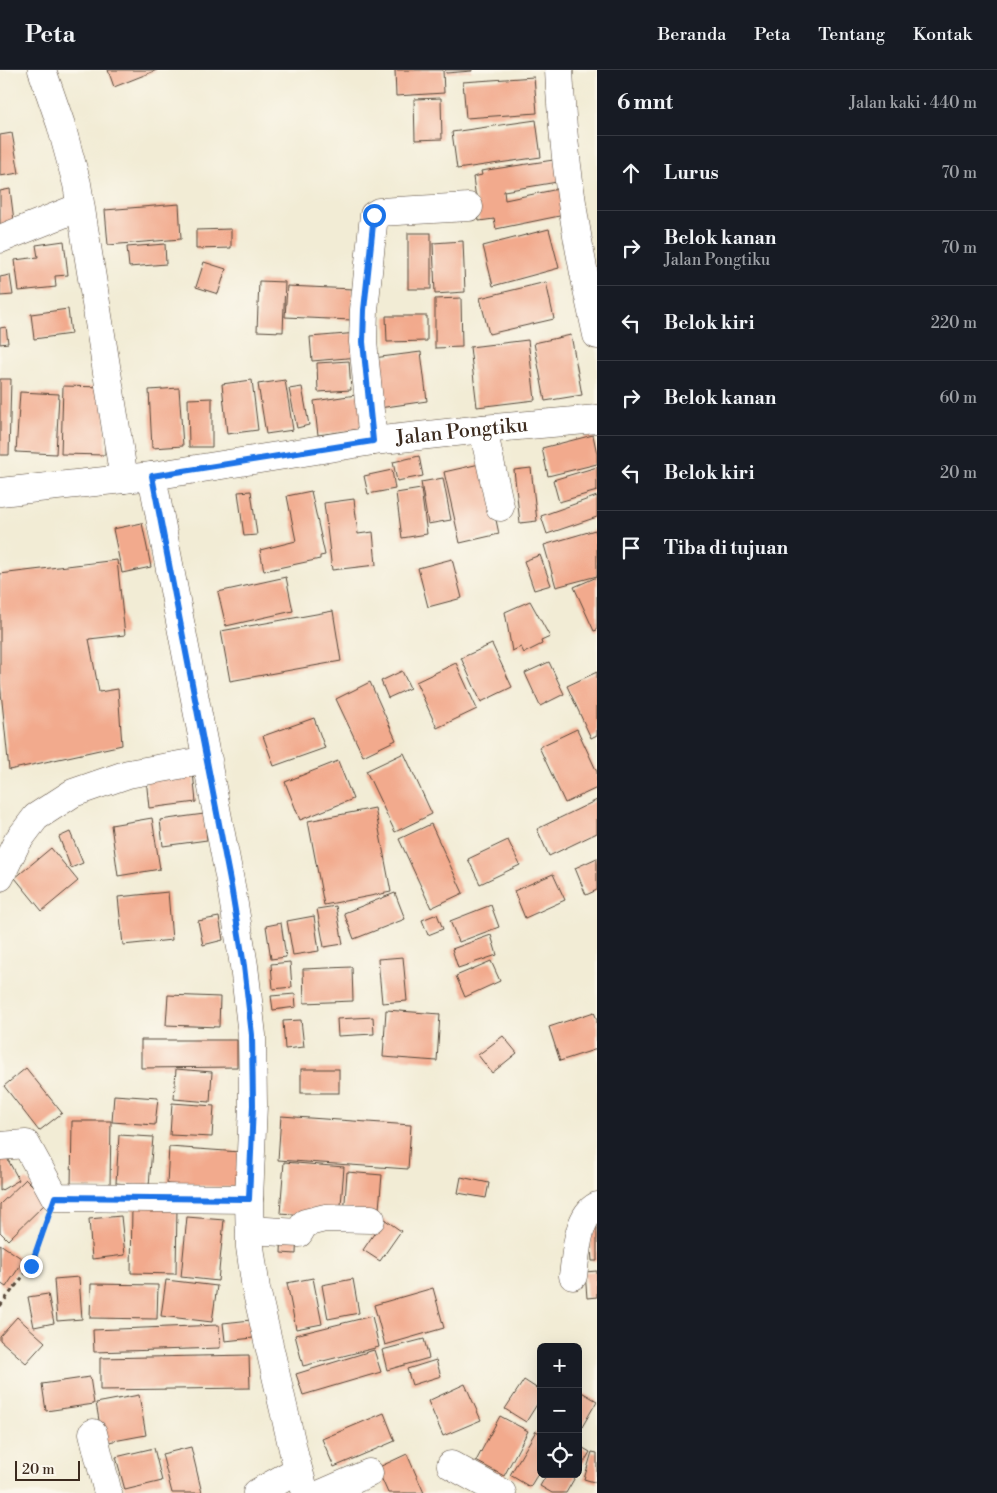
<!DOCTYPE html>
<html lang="id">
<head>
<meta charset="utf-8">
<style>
  body { margin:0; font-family:"Libre Bodoni",serif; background:#20242c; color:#f1f3f6 }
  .controls { position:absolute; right:15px; bottom:15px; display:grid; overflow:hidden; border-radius:8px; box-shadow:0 5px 20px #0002 }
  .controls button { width:45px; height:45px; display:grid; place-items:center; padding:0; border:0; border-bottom:1px solid #363941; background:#171b24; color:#f1f3f6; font:25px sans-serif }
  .scale { position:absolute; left:15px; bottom:12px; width:65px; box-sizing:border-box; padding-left:5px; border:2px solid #3b2a1e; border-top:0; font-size:14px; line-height:18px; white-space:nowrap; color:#3b2a1e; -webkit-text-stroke:4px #fbf7ec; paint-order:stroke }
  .stop { position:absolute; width:15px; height:15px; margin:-11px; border:4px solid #1a73e8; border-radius:50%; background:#fff }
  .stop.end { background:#1a73e8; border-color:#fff; box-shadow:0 1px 5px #0008 }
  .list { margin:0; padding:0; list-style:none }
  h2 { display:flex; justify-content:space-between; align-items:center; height:65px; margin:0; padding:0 20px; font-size:21px }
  h2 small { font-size:16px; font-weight:400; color:#9ea1a6 }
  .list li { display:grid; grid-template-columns:32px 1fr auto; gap:15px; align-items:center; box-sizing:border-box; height:75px; padding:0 20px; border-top:1px solid #363941 }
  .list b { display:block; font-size:19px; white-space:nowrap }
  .list p { margin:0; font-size:16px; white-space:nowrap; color:#9ea1a6 }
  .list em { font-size:16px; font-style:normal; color:#9ea1a6 }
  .icon { flex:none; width:28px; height:28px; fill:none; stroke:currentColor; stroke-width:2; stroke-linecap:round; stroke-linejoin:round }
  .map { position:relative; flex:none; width:597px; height:1423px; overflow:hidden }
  header { display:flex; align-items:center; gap:30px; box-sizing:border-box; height:70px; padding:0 25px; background:#171b24; border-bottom:1px solid #363941 }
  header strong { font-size:24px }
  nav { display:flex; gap:28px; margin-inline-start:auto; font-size:18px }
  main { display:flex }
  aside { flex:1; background:#171b24 }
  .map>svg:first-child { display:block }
  .building { fill:#f2aa8d }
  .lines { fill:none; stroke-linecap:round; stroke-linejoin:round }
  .minor-casing { stroke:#564739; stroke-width:29 }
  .path { stroke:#564739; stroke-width:3; stroke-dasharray:4 4; stroke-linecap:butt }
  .minor { stroke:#fff; stroke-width:28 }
  .route { stroke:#1a73e8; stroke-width:6 }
  .labels { text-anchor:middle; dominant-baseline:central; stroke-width:5; stroke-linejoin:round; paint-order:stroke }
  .street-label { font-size:20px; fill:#3b2a1e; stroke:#fbf7ec }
</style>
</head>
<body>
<header>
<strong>Peta</strong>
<nav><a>Beranda</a><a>Peta</a><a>Tentang</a><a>Kontak</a></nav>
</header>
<main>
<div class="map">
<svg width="597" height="1423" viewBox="0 0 597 1423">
  <rect width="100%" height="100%" fill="#fbf7ec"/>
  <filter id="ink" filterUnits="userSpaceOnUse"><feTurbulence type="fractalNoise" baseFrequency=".02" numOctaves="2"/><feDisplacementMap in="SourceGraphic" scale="10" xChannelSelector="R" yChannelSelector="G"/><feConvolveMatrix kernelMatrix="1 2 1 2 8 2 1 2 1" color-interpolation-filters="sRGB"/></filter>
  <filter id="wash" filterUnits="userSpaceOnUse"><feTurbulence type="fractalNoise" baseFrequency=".0096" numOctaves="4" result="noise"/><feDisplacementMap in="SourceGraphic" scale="20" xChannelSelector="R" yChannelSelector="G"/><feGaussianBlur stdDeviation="1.12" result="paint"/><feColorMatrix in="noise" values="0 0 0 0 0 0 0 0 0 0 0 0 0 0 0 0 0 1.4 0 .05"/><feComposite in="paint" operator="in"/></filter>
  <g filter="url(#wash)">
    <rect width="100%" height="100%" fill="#f2ecd5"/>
    <g id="blocks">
      <g class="building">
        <path d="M108,0H157L114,17Z"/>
        <path d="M395,0H443L444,23L396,26Z"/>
        <path d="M445,0H472V1L446,3Z"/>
        <path d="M534,7L537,43L466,48L463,12Z"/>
        <path d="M441,28L442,69L415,70L414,29Z"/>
        <path d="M536,50L541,87L457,99L452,62Z"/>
        <path d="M12,63L19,103L0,106V65Z"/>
        <path d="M560,89L563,111L504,121L505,130L568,117L574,143L496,159L494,149L479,151L473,107L482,105L481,101Z"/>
        <path d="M10,119L15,159L0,161V121Z"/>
        <path d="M179,134L181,169L108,175L105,140Z"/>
        <path d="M231,159V178L196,179V160Z"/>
        <path d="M549,159L559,198L493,216L483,176Z"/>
        <rect x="408" y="163" width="23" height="56"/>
        <path d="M64,171L68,205L55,206L56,217L19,221L15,190L38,187L36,175Z"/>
        <path d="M463,171L465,222L435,224L433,173Z"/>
        <path d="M165,174L166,194L129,197L127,177Z"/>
        <path d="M204,192L226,199L218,224L196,217Z"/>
        <path d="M10,205L13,225L0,226V207Z"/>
        <path d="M259,211L285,212L283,262L257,261Z"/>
        <path d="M546,212L554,249L489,264L480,228Z"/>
        <path d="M287,216L353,219L352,250L285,247Z"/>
        <path d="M461,228L462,277L435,278V229Z"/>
        <path d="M68,239L71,264L34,269L31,244Z"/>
        <path d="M386,246H427V271L387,272Z"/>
        <path d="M6,257L8,273L0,274V258Z"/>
        <path d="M358,263L359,287L312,291L310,267Z"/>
        <path d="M571,265L582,325L545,331L534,273Z"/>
        <path d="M528,270L535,330L477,337L470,277Z"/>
        <path d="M421,282L427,331L379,338L373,288Z"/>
        <path d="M349,291L351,320L318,322L317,293Z"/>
        <path d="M0,309H11L9,385H0Z"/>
        <path d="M252,310L258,360L227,364L222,314Z"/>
        <path d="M285,310L293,360L266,364L258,314Z"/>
        <path d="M63,316L106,317L105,385L61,384Z"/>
        <path d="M302,317L309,355L297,358L289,319Z"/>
        <path d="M179,318L183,376L152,378L149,320Z"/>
        <path d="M20,322L59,324L56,384L16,382Z"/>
        <path d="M363,324L367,358L318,365L314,331Z"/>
        <path d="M212,328V377H189L188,329Z"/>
        <path d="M593,365L597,384V394L548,406L542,378Z"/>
        <path d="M419,386L423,406L397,411L393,392Z"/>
        <path d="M484,393L499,464L460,473L444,402Z"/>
        <path d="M597,397V421L559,432L553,410Z"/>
        <path d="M531,398L537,451L520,453L514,400Z"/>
        <path d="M392,400L395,419L368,424L364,406Z"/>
        <path d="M443,408L451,450L428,454L421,412Z"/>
        <path d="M421,419L427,464L402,468L396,423Z"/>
        <path d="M251,421L257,465L244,466L238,422Z"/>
        <path d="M311,421L325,485L320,486V489L264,501L260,480L296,471L287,426Z"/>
        <path d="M597,426V447L547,464L541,446Z"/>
        <path d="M354,429L358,464L373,462L376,495L332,500L324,433Z"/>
        <path d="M142,453L151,497L122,503L113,459Z"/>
        <path d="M595,460L597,467V506L556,517L544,475Z"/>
        <path d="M540,485L551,515L534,520L524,491Z"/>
        <path d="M452,489L462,528L428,537L418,498Z"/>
        <path d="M117,490L125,565L89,569L99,622L118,619L122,675L9,700L0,612V504Z"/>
        <path d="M286,507L293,541L226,556L218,522Z"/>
        <path d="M597,507V560L594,561L574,517Z"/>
        <path d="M530,531L550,567L541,571L542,574L524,583L521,577L512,581L505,542Z"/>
        <path d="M333,541L341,591L230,611L221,561Z"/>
        <path d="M492,574L512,617L481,632L461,588Z"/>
        <path d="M549,592L564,624L540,636L525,603Z"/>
        <path d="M456,593L477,639L437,658L416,612Z"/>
        <path d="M402,601L410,618L388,628L381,611Z"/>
        <path d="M597,602V665L591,668L567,616Z"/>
        <path d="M370,612L396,670L363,686L336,629Z"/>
        <path d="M314,648L325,678L274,696L263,666Z"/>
        <path d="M577,659L597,702V718L565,733L539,677Z"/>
        <path d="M404,683L432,744L395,762L366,701Z"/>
        <path d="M338,691L353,729L300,750L285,712Z"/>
        <path d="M193,702L196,732L149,738L146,708Z"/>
        <path d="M597,730V763L549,786L537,759Z"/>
        <path d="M375,738L391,822L324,835L308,751Z"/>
        <path d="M204,744L207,770L163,776L160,750Z"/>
        <path d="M152,748L160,799L118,806L111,755Z"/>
        <path d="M431,754L463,823L431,838L399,769Z"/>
        <path d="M70,762L83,793L71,798L59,767Z"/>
        <path d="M508,770L520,795L480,814L468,789Z"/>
        <path d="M51,778L78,811L42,841L15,808Z"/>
        <path d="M597,788V820L586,825L575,798Z"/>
        <path d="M553,804L565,830L525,848L514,821Z"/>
        <path d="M168,822L172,870L123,875L118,827Z"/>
        <path d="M395,823L405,849L354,869L344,843Z"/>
        <path d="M491,835L499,857L459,872L450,851Z"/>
        <path d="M336,836L343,874L324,877L317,839Z"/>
        <path d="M437,844L443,859L428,865L422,850Z"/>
        <path d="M314,846L319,881L293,885L287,851Z"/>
        <path d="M219,847L223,870L203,875L198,851Z"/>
        <path d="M281,853L286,887L271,889L266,856Z"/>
        <path d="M491,865L497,885L458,898L452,879Z"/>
        <path d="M403,887L407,931L382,933L378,889Z"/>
        <path d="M491,891L500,911L465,927L456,906Z"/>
        <path d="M290,892L292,917L273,919L271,894Z"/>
        <path d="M352,897L353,931L304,933L303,899Z"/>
        <path d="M295,924L296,937L273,940L271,926Z"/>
        <path d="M168,925L220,927L219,957L166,955Z"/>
        <path d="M386,940L440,944L437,991L383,987Z"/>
        <path d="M594,942L597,950V979L560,991L549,957Z"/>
        <path d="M373,947L374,964L338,966L337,949Z"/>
        <path d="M301,950L304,977L285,979L283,951Z"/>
        <path d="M503,966L517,983L492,1003L478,985Z"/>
        <path d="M141,970H237V997L141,998Z"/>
        <path d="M26,998L62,1043L39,1061L4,1016Z"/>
        <path d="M176,999L212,1002L210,1032L174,1029Z"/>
        <rect x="301" y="999" width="38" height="24"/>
        <path d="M114,1025L158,1028L155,1055L112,1052Z"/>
        <path d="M172,1033L214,1036L212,1067L170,1065Z"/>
        <path d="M281,1046L411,1055L408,1099L278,1090Z"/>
        <path d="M72,1051H111L110,1118L71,1117Z"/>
        <path d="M119,1065L153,1067L149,1116L116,1113Z"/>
        <path d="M169,1077L240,1082L237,1118L167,1114Z"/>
        <path d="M3,1081L19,1110L0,1121V1083Z"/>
        <path d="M284,1092L344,1097L340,1148L280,1143Z"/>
        <path d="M347,1102L382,1105L378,1150L344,1147Z"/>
        <path d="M461,1107L489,1113L486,1128L458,1123Z"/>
        <path d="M26,1109L48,1131L8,1170L0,1162V1134Z"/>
        <path d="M132,1137H177L176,1204L131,1203Z"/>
        <path d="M121,1146L125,1185L92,1189L89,1149Z"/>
        <path d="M187,1147L224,1150L218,1211L181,1207Z"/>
        <path d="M384,1149L401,1161L380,1191L363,1180Z"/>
        <path d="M597,1155V1191H592L589,1156Z"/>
        <path d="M282,1157L297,1158L296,1184L281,1183Z"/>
        <path d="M0,1174L24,1190L6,1217L0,1213Z"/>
        <path d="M597,1201V1227L587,1228L585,1202Z"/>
        <path d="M79,1207L82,1249L57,1251L54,1209Z"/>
        <path d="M313,1208L322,1254L296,1259L287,1213Z"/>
        <path d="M353,1209L359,1243L328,1249L322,1215Z"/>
        <path d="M166,1210L217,1216L212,1252L161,1246Z"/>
        <path d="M91,1214L158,1215L157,1249L90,1248Z"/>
        <path d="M433,1218L444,1258L385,1275L374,1235Z"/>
        <path d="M48,1224L54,1253L34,1257L28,1227Z"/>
        <path d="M372,1246L379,1277L303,1296L295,1265Z"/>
        <path d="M17,1247L45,1272L26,1293L0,1270V1266Z"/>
        <path d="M251,1250L253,1268L225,1271L223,1253Z"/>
        <path d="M219,1255L220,1278L94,1282L93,1260Z"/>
        <path d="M424,1269L429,1288L387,1300L382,1280Z"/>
        <path d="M374,1280L381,1302L303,1325L296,1304Z"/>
        <path d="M249,1285L250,1318L100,1320V1288Z"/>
        <path d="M436,1290L441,1306L412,1315L407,1299Z"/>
        <path d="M90,1307L94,1334L46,1341L42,1314Z"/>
        <path d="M524,1310L541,1321V1328L526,1352L505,1339Z"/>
        <path d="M465,1314L481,1350L443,1366L428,1331Z"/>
        <path d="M578,1320L597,1331L578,1364Z"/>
        <path d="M139,1325L146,1365L103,1373L96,1333Z"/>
        <path d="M384,1343L395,1371L334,1397L322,1369Z"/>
        <path d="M500,1346L528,1361L504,1406L476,1391Z"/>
        <path d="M536,1361L541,1364V1399L530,1417L510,1405Z"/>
        <path d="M578,1375L590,1382L578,1402Z"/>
        <path d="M191,1377L202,1423H172L162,1384Z"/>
        <path d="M154,1378L162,1411L125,1420L116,1387Z"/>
        <path d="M592,1382L597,1383V1413L584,1409Z"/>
        <path d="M407,1384L424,1423H388L377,1398Z"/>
        <path d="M547,1404H577L566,1423H552L540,1416Z"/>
      </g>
    </g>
  </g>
  <g filter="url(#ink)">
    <use href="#blocks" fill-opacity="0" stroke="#564739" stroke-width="1"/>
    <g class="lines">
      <defs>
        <g id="minor">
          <path d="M42,0L61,55L77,114L124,409"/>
          <path d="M559,0C563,89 577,178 597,265"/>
          <path d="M0,169L80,137"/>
          <path d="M483,359L500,437"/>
          <path d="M373,371L363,272L364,240L374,145L379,142L469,137"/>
          <path d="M152,406L231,816L244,896L252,965L253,1035L249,1129L250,1177L256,1219L295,1388L305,1423"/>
          <path id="s1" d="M0,422L152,406L373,371L483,359L597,349"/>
          <path d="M0,807L17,772L36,747L73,723L128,704L208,690"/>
          <path d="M0,1076L26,1074L55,1127L249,1129"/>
          <path d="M250,1160L299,1163L305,1153L325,1148L371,1149"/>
          <path d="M573,1206C576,1185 577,1146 597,1136"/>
          <path d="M93,1363L108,1423"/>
          <path d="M451,1395L502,1423"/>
          <path d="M257,1423L298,1400"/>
          <path d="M323,1423L369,1403"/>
        </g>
      </defs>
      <use href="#minor" class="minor-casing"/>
      <path class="path" d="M0,1236L31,1196L48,1148"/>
      <use href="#minor" class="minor"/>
    </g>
  </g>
  <g class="lines" filter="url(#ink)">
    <path class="route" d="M31,1196L55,1127L249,1129L253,1035L252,965L244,896L231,816L152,406L373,371L363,272L364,240L374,145"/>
  </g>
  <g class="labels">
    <g class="street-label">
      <text stroke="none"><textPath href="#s1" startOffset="466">Jalan Pongtiku</textPath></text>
    </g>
  </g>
</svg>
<div class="controls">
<button>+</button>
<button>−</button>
<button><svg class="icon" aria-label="locate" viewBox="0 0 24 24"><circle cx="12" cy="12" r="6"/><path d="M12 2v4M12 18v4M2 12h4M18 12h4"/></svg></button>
</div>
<div class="scale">20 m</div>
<div class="stop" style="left:374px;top:145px"></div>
<div class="stop end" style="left:31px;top:1196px"></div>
</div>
<aside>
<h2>6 mnt<small>Jalan kaki · 440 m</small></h2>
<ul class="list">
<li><svg class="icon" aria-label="ahead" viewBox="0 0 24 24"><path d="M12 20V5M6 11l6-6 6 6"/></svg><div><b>Lurus</b></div><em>70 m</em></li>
<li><svg class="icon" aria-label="right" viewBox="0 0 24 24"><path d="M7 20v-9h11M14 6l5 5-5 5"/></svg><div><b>Belok kanan</b><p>Jalan Pongtiku</p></div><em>70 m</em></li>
<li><svg class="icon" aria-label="left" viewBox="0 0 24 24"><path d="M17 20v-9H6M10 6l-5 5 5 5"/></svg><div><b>Belok kiri</b></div><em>220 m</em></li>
<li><svg class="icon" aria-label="right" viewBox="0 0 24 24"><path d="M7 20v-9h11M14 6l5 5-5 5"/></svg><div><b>Belok kanan</b></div><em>60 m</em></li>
<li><svg class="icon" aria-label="left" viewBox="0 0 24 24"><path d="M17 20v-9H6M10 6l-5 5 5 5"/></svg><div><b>Belok kiri</b></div><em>20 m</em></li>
<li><svg class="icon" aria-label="arrive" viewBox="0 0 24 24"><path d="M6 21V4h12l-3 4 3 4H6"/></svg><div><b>Tiba di tujuan</b></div></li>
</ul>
</aside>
</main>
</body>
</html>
